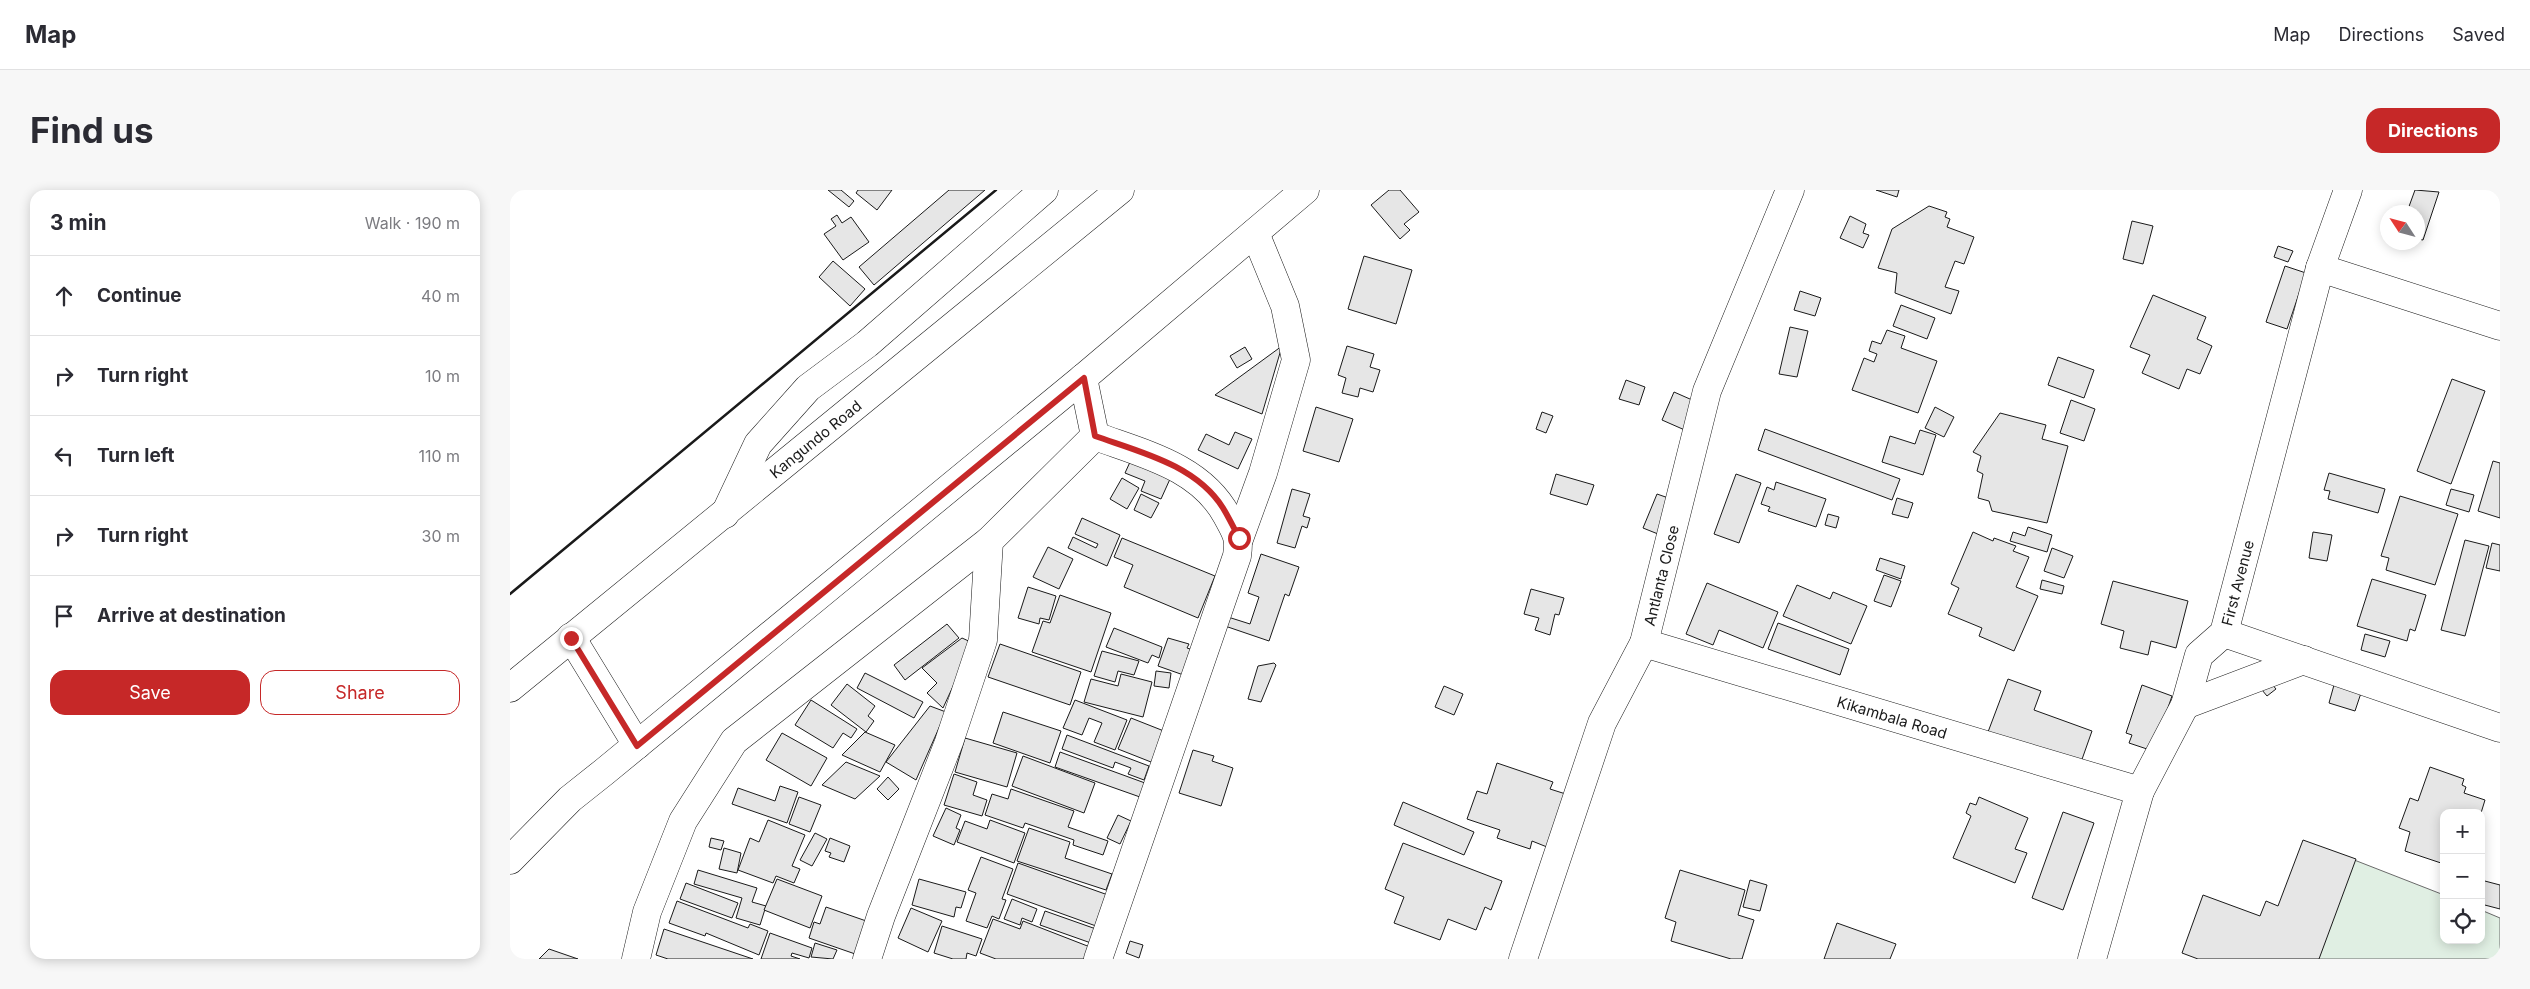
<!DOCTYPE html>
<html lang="en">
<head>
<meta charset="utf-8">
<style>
  body { margin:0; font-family:Inter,sans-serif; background:#f7f7f7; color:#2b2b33 }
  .controls { position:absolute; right:15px; bottom:15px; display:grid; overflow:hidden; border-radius:10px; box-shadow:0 2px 12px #0003 }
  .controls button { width:45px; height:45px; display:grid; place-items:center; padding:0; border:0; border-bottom:1px solid #e1e1e2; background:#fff; color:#2b2b33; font:25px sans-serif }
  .compass { position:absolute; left:1870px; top:15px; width:45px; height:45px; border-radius:50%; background:#fff; box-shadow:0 2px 12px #0003; rotate:306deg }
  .stop { position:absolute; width:15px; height:15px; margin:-11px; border:4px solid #c62828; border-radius:50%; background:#fff }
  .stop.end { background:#c62828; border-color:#fff; box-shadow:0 1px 5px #0008 }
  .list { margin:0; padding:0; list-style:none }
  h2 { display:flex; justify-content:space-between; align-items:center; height:65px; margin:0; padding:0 20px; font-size:21px }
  h2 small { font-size:16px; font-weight:400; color:#7c7c81 }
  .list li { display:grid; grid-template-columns:32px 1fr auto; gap:15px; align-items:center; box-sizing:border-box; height:80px; padding:0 20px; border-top:1px solid #e1e1e2 }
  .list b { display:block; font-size:19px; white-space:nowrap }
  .list em { font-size:16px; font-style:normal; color:#7c7c81 }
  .actions { display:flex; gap:10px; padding:15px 20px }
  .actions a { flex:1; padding:11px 0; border:1px solid #c62828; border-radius:15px; text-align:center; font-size:18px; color:#c62828 }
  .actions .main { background:#c62828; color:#fff }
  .icon { flex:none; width:28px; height:28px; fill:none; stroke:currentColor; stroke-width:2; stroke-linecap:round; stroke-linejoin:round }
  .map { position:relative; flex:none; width:1990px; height:769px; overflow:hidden; border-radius:15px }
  header { display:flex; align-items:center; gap:30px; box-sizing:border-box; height:70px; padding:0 25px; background:#fff; border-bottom:1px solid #e1e1e2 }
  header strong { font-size:24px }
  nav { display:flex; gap:28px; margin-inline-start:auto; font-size:18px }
  .intro { display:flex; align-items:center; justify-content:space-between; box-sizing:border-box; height:120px; padding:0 30px }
  h1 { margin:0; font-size:35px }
  .button { padding:12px 22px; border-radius:15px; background:#c62828; color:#fff; font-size:18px; font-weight:700 }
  main { display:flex; gap:30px; padding:0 30px }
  aside { flex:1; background:#fff; border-radius:15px; box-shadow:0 2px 12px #0003 }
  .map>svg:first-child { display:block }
  .green { fill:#e0efe3; stroke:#6a6a6a }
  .building { fill:#e6e6e6; stroke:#1a1a1a }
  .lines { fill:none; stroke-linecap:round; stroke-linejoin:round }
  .street-casing { stroke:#1a1a1a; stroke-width:29 }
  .highway-casing { stroke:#1a1a1a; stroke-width:29 }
  .street { stroke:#fff; stroke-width:28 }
  .highway { stroke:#fff; stroke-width:28 }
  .wall { stroke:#1a1a1a; stroke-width:2.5 }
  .route { stroke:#c62828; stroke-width:6 }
  .labels { text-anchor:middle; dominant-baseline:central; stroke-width:4; stroke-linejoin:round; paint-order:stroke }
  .street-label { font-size:15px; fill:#1a1a1a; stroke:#fff }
</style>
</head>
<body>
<header>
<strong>Map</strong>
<nav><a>Map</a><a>Directions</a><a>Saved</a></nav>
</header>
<div class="intro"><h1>Find us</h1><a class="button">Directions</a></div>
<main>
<aside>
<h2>3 min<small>Walk · 190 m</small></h2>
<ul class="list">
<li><svg class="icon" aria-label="ahead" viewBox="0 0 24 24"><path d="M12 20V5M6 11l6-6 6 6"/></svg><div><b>Continue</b></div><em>40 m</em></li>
<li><svg class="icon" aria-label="right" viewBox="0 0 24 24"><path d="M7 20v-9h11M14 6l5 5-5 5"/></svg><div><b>Turn right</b></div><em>10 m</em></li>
<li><svg class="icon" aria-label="left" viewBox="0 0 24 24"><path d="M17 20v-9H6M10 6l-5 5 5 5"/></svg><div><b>Turn left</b></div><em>110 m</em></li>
<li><svg class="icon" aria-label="right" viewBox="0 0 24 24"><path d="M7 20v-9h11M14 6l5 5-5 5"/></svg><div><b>Turn right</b></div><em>30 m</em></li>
<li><svg class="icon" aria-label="arrive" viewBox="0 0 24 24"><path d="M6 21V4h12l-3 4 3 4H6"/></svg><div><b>Arrive at destination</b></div></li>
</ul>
<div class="actions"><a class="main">Save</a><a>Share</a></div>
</aside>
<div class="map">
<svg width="1990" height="769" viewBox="0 0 1990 769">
  <rect width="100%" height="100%" fill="#fff"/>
  <path class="green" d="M1834,666L1934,705V750H1971V720L1990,728V769H1790Z"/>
  <g class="building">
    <path d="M318,0H331L344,11L339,17Z"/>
    <path d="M348,0H382L367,20L346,3Z"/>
    <path d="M439,0H475L364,95L349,77Z"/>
    <path d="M879,0H890L909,22L894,34L900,40L890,49L861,15Z"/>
    <path d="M1366,0H1389L1387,7Z"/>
    <path d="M1905,0L1929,2L1913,50L1908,49V22H1897Z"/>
    <path d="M1419,16L1437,22L1435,27L1440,29L1437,37L1464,47L1454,74L1445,71L1435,97L1449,101L1441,124L1385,103L1387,83L1368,78L1382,39Z"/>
    <path d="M327,25L332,33L341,27L359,52L333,70L314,44L326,36L321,29Z"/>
    <path d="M1340,26L1356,34L1353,43L1359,45L1353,58L1330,48Z"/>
    <path d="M1622,31L1643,36L1633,74L1613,69Z"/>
    <path d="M1768,56L1783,61L1778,72L1764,67Z"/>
    <path d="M854,66L902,80L886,134L838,119Z"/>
    <path d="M323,71L355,99L340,116L309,87Z"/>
    <path d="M1775,76L1796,83L1777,139L1756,132Z"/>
    <path d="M1290,101L1311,108L1305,126L1284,120Z"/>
    <path d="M1643,105L1696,127L1687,149L1702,156L1690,184L1677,179L1669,199L1632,183L1640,165L1620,157Z"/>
    <path d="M1391,115L1425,128L1417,149L1383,136Z"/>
    <path d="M1280,137L1298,141L1287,187L1269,184Z"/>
    <path d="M1377,140L1395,146L1391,158L1427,171L1408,223L1342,200L1354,168L1364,172L1367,164L1359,161L1362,151L1371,154Z"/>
    <path d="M772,156L752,224L705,205Z"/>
    <path d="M837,156L864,164L860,177L870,180L863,202L850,198L848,207L832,203L836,188L828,185Z"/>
    <path d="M735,157L742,169L727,178L720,166Z"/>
    <path d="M1548,167L1584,180L1574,208L1538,195Z"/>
    <path d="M1942,189L1975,201L1941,294L1907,281Z"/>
    <path d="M1116,190L1135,197L1129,215L1109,209Z"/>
    <path d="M1164,202L1189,213L1177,241L1152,230Z"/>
    <path d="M1561,210L1585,219L1574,251L1550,243Z"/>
    <path d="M806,217L843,229L829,272L793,261Z"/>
    <path d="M1425,217L1444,227L1434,247L1415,238Z"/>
    <path d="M1032,222L1043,226L1036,243L1026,239Z"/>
    <path d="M1490,223L1536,235L1532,249L1558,256L1537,333L1482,321L1479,311L1468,308L1473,284L1467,281L1471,266L1463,262Z"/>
    <path d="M1255,239L1390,289L1382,310L1248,260Z"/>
    <path d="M1410,240L1426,245L1413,285L1372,272L1380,246L1405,254Z"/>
    <path d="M725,242L742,249L728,279L688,260L696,244L719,255Z"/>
    <path d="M1983,271L1990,273V328L1968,321Z"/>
    <path d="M620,272L660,289L651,309L631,301L635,291L615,283Z"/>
    <path d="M1819,283L1875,299L1868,323L1818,309L1820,301L1814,300Z"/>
    <path d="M1046,284L1084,295L1077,315L1040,304Z"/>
    <path d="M1226,284L1251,293L1229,353L1204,344Z"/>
    <path d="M612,288L629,298L617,319L600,309Z"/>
    <path d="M1266,292L1316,309L1306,337L1258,321L1260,317L1251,314L1257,297L1264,300Z"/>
    <path d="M782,299L800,304L793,326L800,328L797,338L792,336L785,358L767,353Z"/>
    <path d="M1941,299L1964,305L1959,322L1936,315Z"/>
    <path d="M631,304L649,313L641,328L624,320Z"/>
    <path d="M1147,304L1167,311L1153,346L1133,338Z"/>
    <path d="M1890,306L1948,324L1925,395L1876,380L1879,368L1871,366Z"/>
    <path d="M1387,308L1403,313L1398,328L1382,324Z"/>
    <path d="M1318,324L1329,327L1326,338L1315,335Z"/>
    <path d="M572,328L610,345L597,376L558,358L563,347L586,358L588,354L565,344Z"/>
    <path d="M1518,337L1542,345L1537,362L1500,351L1503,342L1515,346Z"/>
    <path d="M1463,342L1483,351L1484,348L1506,356L1503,361L1519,367L1506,397L1528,406L1504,461L1469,446L1472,438L1438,424L1449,398L1441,394Z"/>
    <path d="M1803,342L1822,345L1817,371L1799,368Z"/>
    <path d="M612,348L705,386L688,428L614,397L623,375L604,367Z"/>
    <path d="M1955,350L1979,356L1955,446L1931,440Z"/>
    <path d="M1982,353L1990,355V381L1976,378Z"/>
    <path d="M538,357L563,369L549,399L523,387Z"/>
    <path d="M1542,358L1563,366L1554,388L1534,381Z"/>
    <path d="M751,364L789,377L779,406L775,404L759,451L715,436L718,427L740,434L749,407L738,403Z"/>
    <path d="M1370,368L1395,376L1391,389L1366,380Z"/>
    <path d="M1374,385L1391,391L1381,417L1364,411Z"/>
    <path d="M1862,389L1916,405L1905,441L1900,439L1897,451L1847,436Z"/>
    <path d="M1532,390L1554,396L1552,404L1530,399Z"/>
    <path d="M1603,391L1678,411L1666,458L1641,451L1638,465L1610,458L1614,441L1591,434Z"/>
    <path d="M1197,393L1268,422L1253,458L1209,440L1203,455L1176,444Z"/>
    <path d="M1287,395L1320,409L1323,402L1357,416L1341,454L1273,426Z"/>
    <path d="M518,397L546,406L539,430L530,428L529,434L508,428Z"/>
    <path d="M1021,399L1054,408L1049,425L1045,424L1040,445L1025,440L1029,428L1014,424Z"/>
    <path d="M550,405L601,423L581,482L522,462L533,431L540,433Z"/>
    <path d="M1268,433L1339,459L1330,485L1258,459Z"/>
    <path d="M437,434L449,448L395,490L384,475Z"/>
    <path d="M604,438L652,457L649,468L642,465L638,473L596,457Z"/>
    <path d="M1855,444L1880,451L1875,467L1851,460Z"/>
    <path d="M452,448L463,453L433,518L417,503L427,493L412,478Z"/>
    <path d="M658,448L679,454L677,458L692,463L682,488L648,476Z"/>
    <path d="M490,454L571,482L560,515L478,487Z"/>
    <path d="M592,461L629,471L624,485L608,481L605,492L584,486Z"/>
    <path d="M764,473L766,475L751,512L738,509L748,476Z"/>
    <path d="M646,481L661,483L659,498L644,496Z"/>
    <path d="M355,483L413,512L404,528L347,498Z"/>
    <path d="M611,484L642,492L633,527L574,512L581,489L608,496Z"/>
    <path d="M1498,489L1531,501L1524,520L1582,541L1570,575L1478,542Z"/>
    <path d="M1761,493L1766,499L1757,506L1752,500Z"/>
    <path d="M337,494L365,516L358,526L364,531L356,542L321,515Z"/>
    <path d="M1632,495L1662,506L1643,561L1619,553L1622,545L1616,543Z"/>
    <path d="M1824,495L1851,503L1845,521L1819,513Z"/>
    <path d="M934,496L953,504L944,525L925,517Z"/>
    <path d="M301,510L347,539L341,548L333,543L323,558L285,535Z"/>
    <path d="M565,510L617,530L605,560L584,552L592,533L579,528L572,545L553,538Z"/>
    <path d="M420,516L436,522L406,590L376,572Z"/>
    <path d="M493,522L551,541L540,573L483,553Z"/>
    <path d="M621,528L659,543L641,572L608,559Z"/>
    <path d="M355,542L385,555L370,582L332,565Z"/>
    <path d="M272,543L317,568L301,596L256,570Z"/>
    <path d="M557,545L639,576L634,590L618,584L621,578L605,572L603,578L552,559Z"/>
    <path d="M455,548L507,563L497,597L445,582Z"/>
    <path d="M683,560L704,566L702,571L723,578L711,616L669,603Z"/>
    <path d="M550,562L635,593L630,607L545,577Z"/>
    <path d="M513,566L585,593L574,623L502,596Z"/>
    <path d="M336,572L370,586L345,609L312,595Z"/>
    <path d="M987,573L1043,592L1040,599L1062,606L1037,657L1022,651L1020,659L987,648L990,640L957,629L967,601L977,604Z"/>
    <path d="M1920,577L1954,589L1952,595L1956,597L1954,603L1975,610L1971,623H1934V665L1931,673L1895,661L1900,642L1889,638L1900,608L1908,611Z"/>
    <path d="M444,584L467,592L463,605L477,610L472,626L434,615Z"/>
    <path d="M378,587L389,599L378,610L367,599Z"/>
    <path d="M270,596L288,602L277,633L222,614L228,598L265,611Z"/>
    <path d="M501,599L564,621L558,637L598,651L593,665L563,655L564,650L515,633L513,638L475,625L482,604L498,609Z"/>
    <path d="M289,607L311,615L300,642L279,634Z"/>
    <path d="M1469,607L1518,628L1505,659L1517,663L1505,693L1443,668L1461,626L1456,623L1460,613L1466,615Z"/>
    <path d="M893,612L964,642L954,665L884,635Z"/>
    <path d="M436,618L451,625L446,638L450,640L444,655L423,646Z"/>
    <path d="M1553,622L1584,633L1553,720L1522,708Z"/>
    <path d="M608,625L621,631L610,654L597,648Z"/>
    <path d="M258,630L295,645L282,676L290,679L284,693L266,686L263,693L228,680L240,648L249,652Z"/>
    <path d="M480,630L515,643L504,673L447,652L455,631L477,639Z"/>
    <path d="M519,638L560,652L555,668L602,684L596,700L507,671Z"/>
    <path d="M305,643L317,649L302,676L290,670Z"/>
    <path d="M201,648L214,651L211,660L199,657Z"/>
    <path d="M320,648L340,656L334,672L319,667L321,663L315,661Z"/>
    <path d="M1793,650L1846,669L1809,769H1688L1672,763L1693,705L1750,726L1756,711L1768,716Z"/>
    <path d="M893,653L992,691L981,720L975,717L966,740L938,729L930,750L884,733L894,707L875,699Z"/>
    <path d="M214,658L231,663L227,683L209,679Z"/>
    <path d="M471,667L503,679L492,709L496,710L489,729L482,726L477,738L456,731L466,703L458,700Z"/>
    <path d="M508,673L598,705L586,736L497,704Z"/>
    <path d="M188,680L247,698L242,712L256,716L250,735L226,728L232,708L184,694Z"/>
    <path d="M1170,680L1235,700L1228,725L1244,730L1232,769H1221L1161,751L1166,732L1155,728Z"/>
    <path d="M267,689L312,706L300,738L254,720Z"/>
    <path d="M409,689L456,702L451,718L446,717L444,727L402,715Z"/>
    <path d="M1240,690L1257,695L1250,721L1233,717Z"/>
    <path d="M1971,690L1990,695V719L1971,714Z"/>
    <path d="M176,693L228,713L222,728L170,709Z"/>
    <path d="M502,709L527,719L522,732L512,728L510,735L494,729Z"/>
    <path d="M167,711L238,738L240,734L258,741L249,765L196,743L195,746L159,733Z"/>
    <path d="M316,717L362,733L351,766L299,748L304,732L310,734Z"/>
    <path d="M401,718L432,731L418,762L388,748Z"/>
    <path d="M535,721L586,739L581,753L530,735Z"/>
    <path d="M483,729L510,739L513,731L580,757L576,769H486L470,763Z"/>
    <path d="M1327,733L1386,754L1380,769H1314Z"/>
    <path d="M432,736L472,749L466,766L457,763L456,769H443L424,763Z"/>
    <path d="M154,739L243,769H158L146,765Z"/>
    <path d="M260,743L302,758L299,768L282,763L281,766L290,769H251Z"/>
    <path d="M620,751L633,755L629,768L616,763Z"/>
    <path d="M305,753L327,760L323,769L301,767Z"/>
    <path d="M39,759L68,769H29Z"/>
  </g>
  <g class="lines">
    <defs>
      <g id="street">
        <path d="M1810,78L1990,136"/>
        <path d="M585,246C634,264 691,277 717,326C726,343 730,347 727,366L588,769"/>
        <path d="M215,324L248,254L298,198L357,154L534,0"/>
        <path d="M729,349L753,283L786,170L775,116L745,43"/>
        <path d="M1714,443L1990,538"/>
        <path d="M61,447L127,555"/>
        <path id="s1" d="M1134,453L1630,601"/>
        <path d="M1675,515L1794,470"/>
        <path d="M0,670L60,609L94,582L573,188L795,0"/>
        <path d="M126,769L137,722L173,631L224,551L479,351"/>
        <path d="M357,769L371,726L439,552L473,450L479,351L585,246L573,188"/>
        <path id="s2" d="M1013,769L1092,533L1134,453L1197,201L1280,0"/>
        <path id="s3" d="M1582,769L1630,601L1675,515L1689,465L1714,443L1810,78L1838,0"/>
      </g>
      <g id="highway">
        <path id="s4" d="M0,498L610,0"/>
      </g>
    </defs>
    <use href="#street" class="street-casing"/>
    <use href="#highway" class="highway-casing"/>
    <use href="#street" class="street"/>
    <use href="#highway" class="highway"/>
    <path class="wall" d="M0,404L486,0"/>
  </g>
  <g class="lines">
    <path class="route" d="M61,448L127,556L574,188L585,246C630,262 686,275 713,318C719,328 724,338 729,348"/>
  </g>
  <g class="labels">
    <g class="street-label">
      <text stroke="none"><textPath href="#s4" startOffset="394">Kangundo Road</textPath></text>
      <text stroke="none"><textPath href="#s2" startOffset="409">Antlanta Close</textPath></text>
      <text stroke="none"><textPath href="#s3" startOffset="409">First Avenue</textPath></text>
      <text stroke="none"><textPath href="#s1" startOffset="259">Kikambala Road</textPath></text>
    </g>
  </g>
</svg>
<div class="controls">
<button>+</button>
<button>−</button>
<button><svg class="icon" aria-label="locate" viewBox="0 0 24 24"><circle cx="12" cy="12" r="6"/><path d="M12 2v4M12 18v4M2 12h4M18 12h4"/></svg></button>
</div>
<svg class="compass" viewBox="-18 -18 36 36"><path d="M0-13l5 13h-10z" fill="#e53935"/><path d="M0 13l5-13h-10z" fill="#7c7c81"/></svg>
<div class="stop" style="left:729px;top:348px"></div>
<div class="stop end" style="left:61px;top:448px"></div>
</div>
</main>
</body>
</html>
